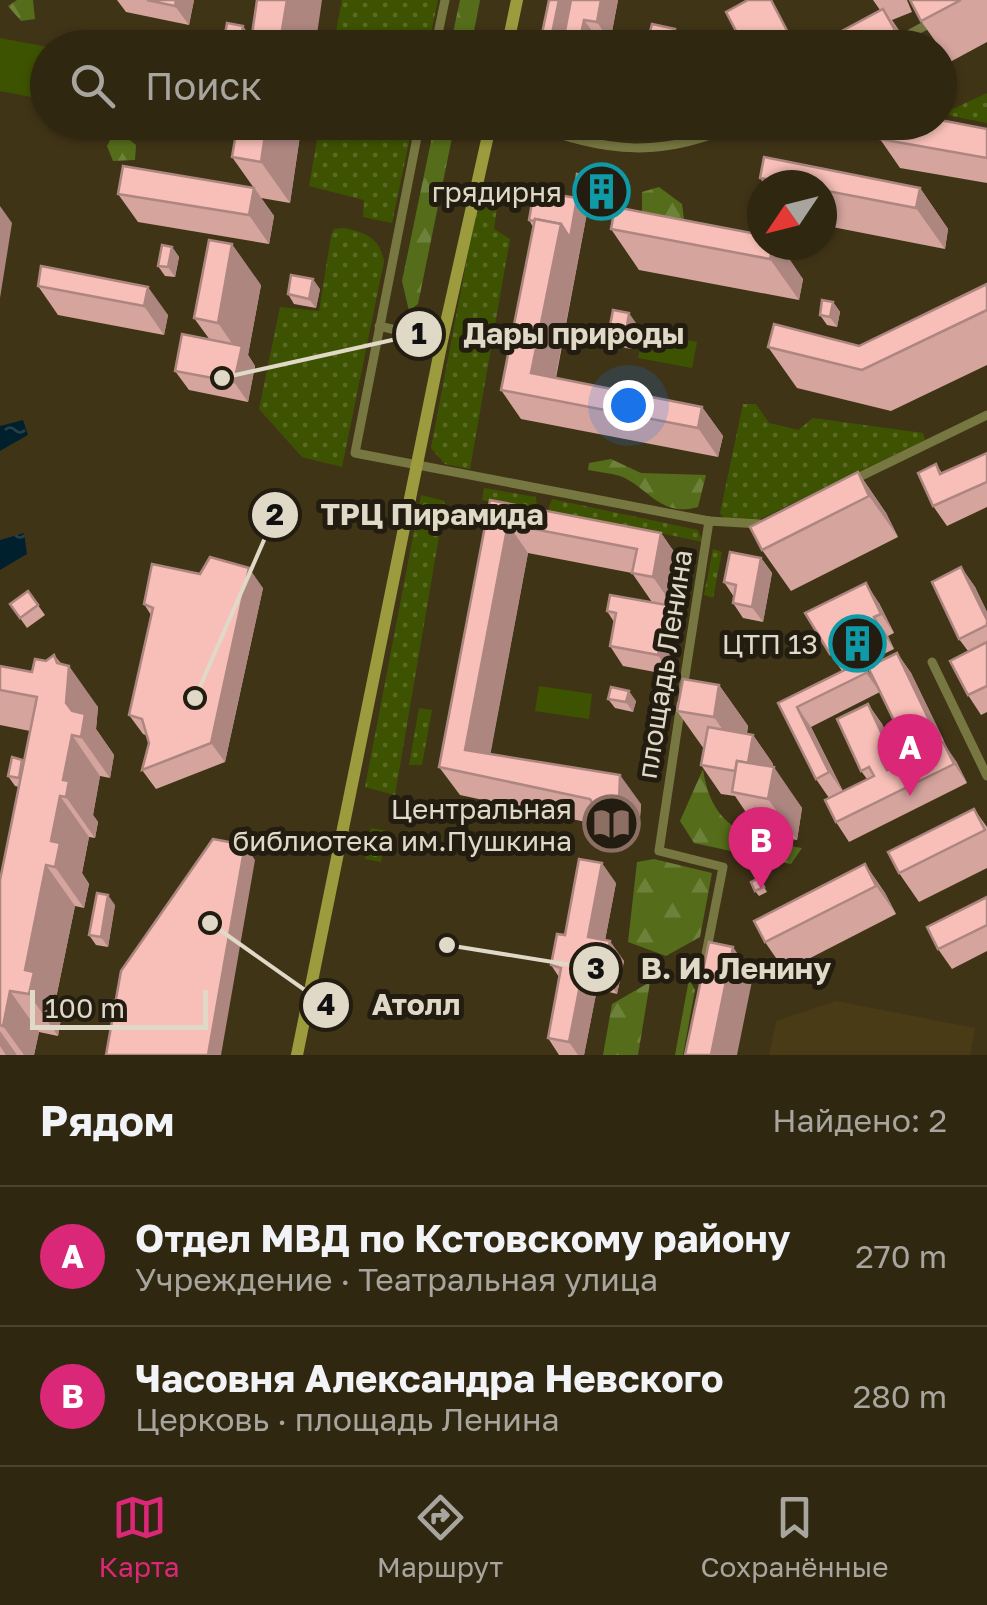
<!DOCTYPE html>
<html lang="ru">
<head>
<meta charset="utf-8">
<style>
  body { margin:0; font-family:"Golos Text",sans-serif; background:#382f1a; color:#f1f3f6 }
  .compass { position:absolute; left:747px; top:170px; width:90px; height:90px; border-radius:50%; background:#302711; box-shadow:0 2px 8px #0004; rotate:235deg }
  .scale { position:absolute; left:30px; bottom:25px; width:178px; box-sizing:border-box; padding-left:10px; border:5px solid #e0d9c8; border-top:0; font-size:28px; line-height:35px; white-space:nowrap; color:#e0d9c8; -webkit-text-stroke:8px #221d10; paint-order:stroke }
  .you { position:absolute; left:628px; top:405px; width:35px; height:35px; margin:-25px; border:8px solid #fff; border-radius:50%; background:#1a73e8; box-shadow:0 0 0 15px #1a73e833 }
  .badge { display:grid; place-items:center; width:65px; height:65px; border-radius:50%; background:#db2777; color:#fff; font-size:32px; font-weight:700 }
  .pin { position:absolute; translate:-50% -82px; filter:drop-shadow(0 2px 5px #0008) }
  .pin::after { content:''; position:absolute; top:52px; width:35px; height:30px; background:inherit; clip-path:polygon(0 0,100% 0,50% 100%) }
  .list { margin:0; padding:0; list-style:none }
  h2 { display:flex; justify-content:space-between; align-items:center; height:130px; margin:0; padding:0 40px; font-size:42px }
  h2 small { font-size:32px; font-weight:400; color:#a8a59f }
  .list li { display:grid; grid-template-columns:65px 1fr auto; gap:30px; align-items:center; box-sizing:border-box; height:140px; padding:0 40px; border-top:2px solid #4b4431 }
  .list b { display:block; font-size:38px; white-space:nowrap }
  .list p { margin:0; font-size:32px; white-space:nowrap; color:#a8a59f }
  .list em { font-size:32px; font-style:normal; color:#a8a59f }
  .icon { flex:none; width:55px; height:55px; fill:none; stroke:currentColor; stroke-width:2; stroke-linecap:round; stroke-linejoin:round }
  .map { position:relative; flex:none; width:987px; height:1055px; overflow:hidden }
  .search { position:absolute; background:#302711; box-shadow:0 2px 8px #0004; left:30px; right:30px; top:30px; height:110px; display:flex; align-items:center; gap:25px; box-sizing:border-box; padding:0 35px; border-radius:55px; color:#a8a59f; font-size:38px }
  .sheet { height:410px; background:#302711 }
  nav { display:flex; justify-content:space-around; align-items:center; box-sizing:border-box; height:140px; border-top:2px solid #4b4431; background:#302711; font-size:28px; color:#a8a59f }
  nav a { display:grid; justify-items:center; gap:5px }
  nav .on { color:#db2777 }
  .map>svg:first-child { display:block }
  .built { fill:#493b16 }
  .grass { fill:url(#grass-dots) }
  .forest { fill:url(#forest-firs) }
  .garden { fill:#3e5301 }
  .water { fill:url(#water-ripples) }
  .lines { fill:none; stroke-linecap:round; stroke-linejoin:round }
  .minor { stroke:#777841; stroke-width:9 }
  .secondary { stroke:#9c9c3f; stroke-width:12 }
  .wall { fill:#d4a49d }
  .shaded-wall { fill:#ad8680 }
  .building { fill:#f7bfb7; stroke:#ad8680; stroke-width:2.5 }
  .labels { text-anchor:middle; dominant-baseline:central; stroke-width:10; stroke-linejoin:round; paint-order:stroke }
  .poi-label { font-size:28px; fill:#e0d9c8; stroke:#221d10; text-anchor:end }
  .street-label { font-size:28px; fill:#e0d9c8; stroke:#221d10 }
  .leader { fill:none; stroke:#e0d9c8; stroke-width:4 }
  .callout-dot { fill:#e0d9c8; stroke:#221d10; stroke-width:4 }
  .mark-label { font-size:30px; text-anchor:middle; font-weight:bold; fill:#111 }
  .callout-label { font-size:30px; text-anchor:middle; font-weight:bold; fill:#e0d9c8; stroke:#221d10; stroke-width:10; stroke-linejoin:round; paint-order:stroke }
</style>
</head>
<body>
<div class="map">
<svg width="987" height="1055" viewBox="0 0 987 1055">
  <defs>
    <pattern id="grass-dots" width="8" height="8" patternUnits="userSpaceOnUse" patternTransform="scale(2.5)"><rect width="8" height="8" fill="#3e5301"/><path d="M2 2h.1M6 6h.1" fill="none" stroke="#5a6b25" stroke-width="1.8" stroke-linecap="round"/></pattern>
    <pattern id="forest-firs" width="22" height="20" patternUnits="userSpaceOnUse" patternTransform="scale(2.5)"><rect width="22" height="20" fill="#556d1a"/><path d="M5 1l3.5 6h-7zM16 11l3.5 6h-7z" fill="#6d813a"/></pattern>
    <pattern id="water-ripples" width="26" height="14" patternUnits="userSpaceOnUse" patternTransform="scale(2.5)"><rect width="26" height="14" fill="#01202d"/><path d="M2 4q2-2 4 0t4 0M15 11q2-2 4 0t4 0" fill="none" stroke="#26404a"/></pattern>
  </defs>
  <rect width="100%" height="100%" fill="#403417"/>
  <path class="built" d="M836,1001L975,1028L970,1055H769L776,1021Z"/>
  <g class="grass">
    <path d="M342,0H438L428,47H333Z"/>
    <path d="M987,93V123L942,114Z"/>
    <path d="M320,123H413L392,223L363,217L364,200L309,186Z"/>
    <path d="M484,190L499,194L494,229L510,239L470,469L445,464L431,448L476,211Z"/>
    <path d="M344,228C366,233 379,237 384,261L342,467L302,457L259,409L280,307L319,311L331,236L334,229Z"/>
    <path d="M743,404H756L769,423L798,430L813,418L923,433L925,440L754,522L725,519L720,513Z"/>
    <path d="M484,488L536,497L537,510L482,500Z"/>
    <path d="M421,495L445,501L395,795L365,787Z"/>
    <path d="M552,499L698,530L703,542L548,510Z"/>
    <path d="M713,549L722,552L713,598L704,595Z"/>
    <path d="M419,708L432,710L422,765H409Z"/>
    <path d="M371,828L387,831L381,862L365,859Z"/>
  </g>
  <g class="forest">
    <path d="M17,0H33L35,19L21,21L8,6Z"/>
    <path d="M460,0H480L471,47H450Z"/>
    <path d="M435,122L455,123L418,304L409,311L402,281Z"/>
    <path d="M116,129L136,145L135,160L113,161L107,146Z"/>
    <path d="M659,187L682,204L684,219L672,233L642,224V192Z"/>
    <path d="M611,459L641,473L706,475L698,507C660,518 647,486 620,476C610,473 598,472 588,470L589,463Z"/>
    <path d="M703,769C711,828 748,840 802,848L791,864L694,843L680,821Z"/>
    <path d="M654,859L712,873L700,937L666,956L628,942L637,862Z"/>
    <path d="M689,979L695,990L683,1055H675Z"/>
    <path d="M650,982L638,1055H603L612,1004Z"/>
  </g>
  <g class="garden">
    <path d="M0,38L48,47L47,100L0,91Z"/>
    <path d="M643,331L697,342L692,368L638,358Z"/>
    <path d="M539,686L592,694L589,719L535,711Z"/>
  </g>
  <g class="water">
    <path d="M23,420L28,435L0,451V426Z"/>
    <path d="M24,533L27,554L0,570V540Z"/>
  </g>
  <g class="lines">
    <g class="minor">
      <path d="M435,48L445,0"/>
      <path d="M884,48L932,22"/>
      <path d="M420,122L355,453L709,521L683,689"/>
      <path d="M526,122C605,154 665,159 742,122"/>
      <path d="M379,326L442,341"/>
      <path d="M851,481L987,415"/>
      <path d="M709,521L760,524"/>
      <path d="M932,662L987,776"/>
      <path d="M681,704L659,851L723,867L704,964"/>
    </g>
    <g class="secondary">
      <path d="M507,48L517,0"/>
      <path d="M297,1055L442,341L491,122"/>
    </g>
  </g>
  <g class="wall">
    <path d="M117,0H194L189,25L126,12Z"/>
    <path d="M549,0H618L610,42L598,39L596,48H572L565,37Z"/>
    <path d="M873,0H907L912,12L892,20L911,48H810L880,10Z"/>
    <path d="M910,0H987V42L950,62L921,21Z"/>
    <path d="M225,34L250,36L248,47L231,44Z"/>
    <path d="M238,122H302L290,203L261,198L232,157Z"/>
    <path d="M578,122H659L656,139Z"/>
    <path d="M987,129V183L900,168L880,139Z"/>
    <path d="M760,178L920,188L948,229L945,249L822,225V185H765Z"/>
    <path d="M613,180L620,190L618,199L583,192L576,182Z"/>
    <path d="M254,188L274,216L269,244L138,222L118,194Z"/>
    <path d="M577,198L587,213L556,378L702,407L723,436L718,457L521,419L501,390L533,227L529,220Z"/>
    <path d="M611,229L762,235L803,279L799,300L639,270Z"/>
    <path d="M172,247L179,257L175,277L165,276L158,266Z"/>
    <path d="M41,266L168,315L164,335L58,315L38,286Z"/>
    <path d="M987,284V365L891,411L797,388L768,347L859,346Z"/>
    <path d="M261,285L248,355L255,366L248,402L189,390L175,371L210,340L194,318Z"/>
    <path d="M320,289L316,308L294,304L288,294Z"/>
    <path d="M833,302L840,312L837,327L827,325L820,315Z"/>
    <path d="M636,323L632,349L615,346L608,336Z"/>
    <path d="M987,453V507L947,526L933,506L936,464L942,473Z"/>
    <path d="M858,472L886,513L898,537L791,591L762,550Z"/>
    <path d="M490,500L661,533L681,562L673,606L652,602L632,573L528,553L490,754L641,804L639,831L622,845L609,827L460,795L439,767Z"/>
    <path d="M761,558L772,573L763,622L743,618L733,603L734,597L724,582Z"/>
    <path d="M961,567L975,587L987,612V712L981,715L968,695V651L959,639Z"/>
    <path d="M263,588L225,762L156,789L142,770L149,743L147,736L143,734L129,715L151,615L144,604Z"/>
    <path d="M28,591L45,615L27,628L10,604Z"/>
    <path d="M879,603L894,633L888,636L894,649L863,664L880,692L811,727L843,791L867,779L861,771L868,704L882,724L900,763L956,761L967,783L849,842L836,822L829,798L816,779L778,703L842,671L830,654Z"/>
    <path d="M667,605L680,625L671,675L623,666L610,646L614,622L607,611Z"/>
    <path d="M897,653L911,673L944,741L915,755L901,735Z"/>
    <path d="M54,655L98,707L96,729L114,755L110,778L100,776L93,815L98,822L95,838L89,837L82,873L89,884L84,908L75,906L55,1003L62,1013L58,1036L39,1032L34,1055H0V880L19,787L15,786L8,776L22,760L24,762L30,731L0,725V666L32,672Z"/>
    <path d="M719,685L748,726L747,734L753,735L773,764L772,767L802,808L797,840L760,833L735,796L721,794L701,765L704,749L677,711Z"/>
    <path d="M608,699L636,701L633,712L615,708Z"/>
    <path d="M974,809L987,827V868L919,902L899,873Z"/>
    <path d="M865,864L885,893L896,914L785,971L765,942Z"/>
    <path d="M759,878L767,892L759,896L755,891Z"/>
    <path d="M616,883L605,940L624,961L617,994L597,989L584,1055H559L548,1038L559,977L551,965L565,935Z"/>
    <path d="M987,897V951L952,969L938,949Z"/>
    <path d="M115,905L108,947L96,945L89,935Z"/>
  </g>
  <g class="shaded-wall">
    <path d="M176,0H194L189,25L175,6Z"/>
    <path d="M287,0H322L315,48H279Z"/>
    <path d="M559,0H572L563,48H549Z"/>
    <path d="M601,0H618L610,42L597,22Z"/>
    <path d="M883,9L911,48H906L897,34Z"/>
    <path d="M584,20L598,39L596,48H586L580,39Z"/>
    <path d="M243,26L250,36L248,47L241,37Z"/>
    <path d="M675,29L685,44L684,48H670Z"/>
    <path d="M267,122H302L290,203L261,162Z"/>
    <path d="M646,122H659L656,139L645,124Z"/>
    <path d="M613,180L620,190L618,199L611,189Z"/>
    <path d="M254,188L274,216L269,244L249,215Z"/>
    <path d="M920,188L948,229L945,249L916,208Z"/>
    <path d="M577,198L587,213L551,401L531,373L561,224Z"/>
    <path d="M0,206L12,223L0,298Z"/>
    <path d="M232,244L261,285L248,355L255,366L248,402L234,382L240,355L218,323Z"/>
    <path d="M773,245H780L803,279L799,300L770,259Z"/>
    <path d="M172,247L179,257L175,277L168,267Z"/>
    <path d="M313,279L320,289L316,308L309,299Z"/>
    <path d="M148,287L168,315L164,335L144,306Z"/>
    <path d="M833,302L840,312L837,327L830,317Z"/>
    <path d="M629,313L636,323L632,349L625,339Z"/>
    <path d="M702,407L723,436L718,457L698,428Z"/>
    <path d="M858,472L886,513L898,537L869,496Z"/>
    <path d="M508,524L528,553L486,778L465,750Z"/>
    <path d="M661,533L681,562L673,606L653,577Z"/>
    <path d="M761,558L772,573L763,622L752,607Z"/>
    <path d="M961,567L975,587L987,612V620Z"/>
    <path d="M249,568L263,588L225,762L211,743Z"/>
    <path d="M866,583L879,603L894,633L881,614Z"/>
    <path d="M667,605L680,625L671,675L658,655Z"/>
    <path d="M874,617L888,636L894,649L880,629Z"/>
    <path d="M897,653L911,673L944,741L930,722Z"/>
    <path d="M54,655L68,676L69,666L98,707L96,729L114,755L110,778L81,737L66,703Z"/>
    <path d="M861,662L875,681L880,692L866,673Z"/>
    <path d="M719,685L748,726L742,758L714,717Z"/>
    <path d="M629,691L636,701L633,712L626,702Z"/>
    <path d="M868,704L882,724L906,776L892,756Z"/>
    <path d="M797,707L811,727L843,792L829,772Z"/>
    <path d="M72,735L100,776L93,815L98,822L95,838L66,797L63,780Z"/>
    <path d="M753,735L773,764L767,798L746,773Z"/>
    <path d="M943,742L956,761L967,783L954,764Z"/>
    <path d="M774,767L802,808L797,840L768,799Z"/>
    <path d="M620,775L641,804L639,831L619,802Z"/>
    <path d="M60,796L89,837L82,873L89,884L84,908L55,867L51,841Z"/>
    <path d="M245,845L255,860L221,1055H208Z"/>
    <path d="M602,863L616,883L602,956L588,937Z"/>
    <path d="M865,864L885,893L896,914L876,886Z"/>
    <path d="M46,865L75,906L55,1003L62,1013L58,1036L29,994L25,970Z"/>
    <path d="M108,895L115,905L108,947L101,937Z"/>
    <path d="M610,941L624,961L617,994L603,974Z"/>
    <path d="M733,947L753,976L737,1055H711Z"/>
    <path d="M583,970L597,989L584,1055H578L569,1042Z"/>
    <path d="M10,991L39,1032L34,1055H24L3,1026Z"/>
    <path d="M0,1031L17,1055H6L0,1046Z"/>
  </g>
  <g class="building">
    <path d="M147,0H176L175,6Z"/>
    <path d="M257,0H287L279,48H250Z"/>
    <path d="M549,0H559L549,48H539Z"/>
    <path d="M571,0H601L597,22L584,20L580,39L564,36Z"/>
    <path d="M748,0H771L795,46L791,48H745L726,12Z"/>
    <path d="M910,0H961L921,21Z"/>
    <path d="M883,9L897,34L870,48H810Z"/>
    <path d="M227,23L243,26L241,37L225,34Z"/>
    <path d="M652,24L675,29L670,48H646Z"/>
    <path d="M940,120L987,129V158L880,139L883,122H940Z"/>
    <path d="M238,122H267L261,162L232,157Z"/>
    <path d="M764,157L920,188L916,208L822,190V185H798L760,178Z"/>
    <path d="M123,166L254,188L249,215L118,194Z"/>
    <path d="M577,174L613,180L611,189L576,182Z"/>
    <path d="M534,191L577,198L570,238L561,224L535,219L534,221L529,220Z"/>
    <path d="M615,207L762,235V245H773L770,259L611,229Z"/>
    <path d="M535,219L561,224L531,373L702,407L698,428L501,390Z"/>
    <path d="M209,240L232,244L218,323L194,318Z"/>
    <path d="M162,245L172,247L168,267L158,266Z"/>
    <path d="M41,266L148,287L144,306L38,286Z"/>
    <path d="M291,275L313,279L309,299L288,294Z"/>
    <path d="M987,284V310L862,370L768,347L774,324L859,346Z"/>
    <path d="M822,300L833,302L830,317L820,315Z"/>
    <path d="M613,310L629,313L625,339L608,336Z"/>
    <path d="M182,334L242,346L234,382L175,371Z"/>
    <path d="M987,453V482L933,506L918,473L936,464L940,474Z"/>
    <path d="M858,472L869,496L762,550L750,527Z"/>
    <path d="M490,500L661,533L653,577L632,573L637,549L508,524L465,750L620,775L619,802L602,817L590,799L439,767Z"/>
    <path d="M730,552L761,558L752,607L733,603L736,585L724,582Z"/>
    <path d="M210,557L249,568L211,743L142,770L149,743L142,719L129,715L153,608L144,604L152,564L200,574Z"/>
    <path d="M961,567L987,620V625L959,639L932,582Z"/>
    <path d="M866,583L881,614L874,617L880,629L830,654L805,613Z"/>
    <path d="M28,591L38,605L20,618L10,604Z"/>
    <path d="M610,595L667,605L658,655L610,646L616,613L607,611Z"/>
    <path d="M987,642V686L968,695L950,661Z"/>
    <path d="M897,653L930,722L901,735L868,667Z"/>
    <path d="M54,655L57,663L69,666L66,703L72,711L85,714L81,737L72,735L63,780L69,781L66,797L60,796L51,841L60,843L55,867L46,865L25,970L34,972L29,994L10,991L3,1026L0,1025V880L37,697L0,690V666L32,672L35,659L46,661Z"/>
    <path d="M861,662L866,673L797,707L829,772L816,779L778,703Z"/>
    <path d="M683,679L719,685L714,717L677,711Z"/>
    <path d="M611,687L629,691L626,702L608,699Z"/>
    <path d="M868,704L892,756L882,761L887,770L943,742L954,764L836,822L825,800L874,776L869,767L861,771L837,719Z"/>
    <path d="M708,727L753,735L748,763L737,761L735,771L701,765Z"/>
    <path d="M12,757L22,760L19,778L8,776Z"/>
    <path d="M737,761L774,767L768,799L732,792Z"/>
    <path d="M974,809L985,830L899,873L888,852Z"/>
    <path d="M213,839L245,845L208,1055H106L121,971Z"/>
    <path d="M579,859L602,863L588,937L610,941L603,974L583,970L569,1042L548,1038L561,968L551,965L557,934L565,935Z"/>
    <path d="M865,864L876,886L765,942L754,921Z"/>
    <path d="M759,878L764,887L755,891L751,882Z"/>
    <path d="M97,893L108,895L101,937L89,935Z"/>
    <path d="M987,897V925L938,949L927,927Z"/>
    <path d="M709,942L733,947L711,1055H685Z"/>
  </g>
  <defs>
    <symbol id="building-ring" viewBox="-11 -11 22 22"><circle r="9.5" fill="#221d10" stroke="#0f9aa8" stroke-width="1.5"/><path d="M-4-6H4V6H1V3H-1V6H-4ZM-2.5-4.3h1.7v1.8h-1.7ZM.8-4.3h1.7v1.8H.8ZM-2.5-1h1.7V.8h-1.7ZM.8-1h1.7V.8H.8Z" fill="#0f9aa8"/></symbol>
    <symbol id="library-ring" viewBox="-11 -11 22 22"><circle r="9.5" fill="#221d10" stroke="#8d6e63" stroke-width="1.5"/><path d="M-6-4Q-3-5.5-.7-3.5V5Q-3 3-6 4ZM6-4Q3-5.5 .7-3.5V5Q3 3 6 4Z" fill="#8d6e63"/></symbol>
  </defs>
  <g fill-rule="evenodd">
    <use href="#building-ring" x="570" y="160" width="63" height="63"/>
    <use href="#building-ring" x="826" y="612" width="63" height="63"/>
    <use href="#library-ring" x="580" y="792" width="63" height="63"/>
  </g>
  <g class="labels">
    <g class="poi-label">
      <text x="562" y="191">грядирня</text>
      <text x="818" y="643">ЦТП 13</text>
      <text x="572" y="808">Центральная<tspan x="572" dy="32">библиотека им.Пушкина</tspan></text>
    </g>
    <g class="street-label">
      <text transform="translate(664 664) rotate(-81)">площадь Ленина</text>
    </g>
  </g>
  <path class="leader" d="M222 378L419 334M195 698L275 515M447 945L596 969M210 923L326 1005"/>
  <g class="callout-dot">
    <circle cx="222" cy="378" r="10"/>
    <circle cx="195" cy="698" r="10"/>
    <circle cx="447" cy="945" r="10"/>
    <circle cx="210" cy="923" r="10"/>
    <circle cx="419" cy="334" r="25"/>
    <circle cx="275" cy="515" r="25"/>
    <circle cx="596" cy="969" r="25"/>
    <circle cx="326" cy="1005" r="25"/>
  </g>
  <g class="mark-label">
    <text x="419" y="344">1</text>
    <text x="275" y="525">2</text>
    <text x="596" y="979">3</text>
    <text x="326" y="1015">4</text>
  </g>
  <g class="callout-label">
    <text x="574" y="344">Дары природы</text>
    <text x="432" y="525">ТРЦ Пирамида</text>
    <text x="736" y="979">В. И. Ленину</text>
    <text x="416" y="1015">Атолл</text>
  </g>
</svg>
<svg class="compass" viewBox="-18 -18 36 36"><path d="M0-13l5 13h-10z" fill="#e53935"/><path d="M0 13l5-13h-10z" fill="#a8a59f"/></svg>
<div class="scale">100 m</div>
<div class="you"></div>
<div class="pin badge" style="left:910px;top:796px">A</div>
<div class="pin badge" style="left:761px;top:889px">B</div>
<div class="search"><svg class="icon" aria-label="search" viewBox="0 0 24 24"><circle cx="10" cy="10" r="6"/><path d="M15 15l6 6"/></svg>Поиск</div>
</div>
<section class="sheet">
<h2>Рядом<small>Найдено: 2</small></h2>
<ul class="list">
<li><span class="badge">A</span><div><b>Отдел МВД по Кстовскому району</b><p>Учреждение · Театральная улица</p></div><em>270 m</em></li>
<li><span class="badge">B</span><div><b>Часовня Александра Невского</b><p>Церковь · площадь Ленина</p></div><em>280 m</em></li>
</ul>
</section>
<nav>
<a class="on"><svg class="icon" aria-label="map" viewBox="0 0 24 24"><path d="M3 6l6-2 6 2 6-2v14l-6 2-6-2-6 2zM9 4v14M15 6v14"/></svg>Карта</a>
<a><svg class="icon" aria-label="directions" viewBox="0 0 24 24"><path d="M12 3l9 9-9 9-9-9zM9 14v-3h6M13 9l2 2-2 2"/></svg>Маршрут</a>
<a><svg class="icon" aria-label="saved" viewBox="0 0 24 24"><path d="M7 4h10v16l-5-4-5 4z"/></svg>Сохранённые</a>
</nav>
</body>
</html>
